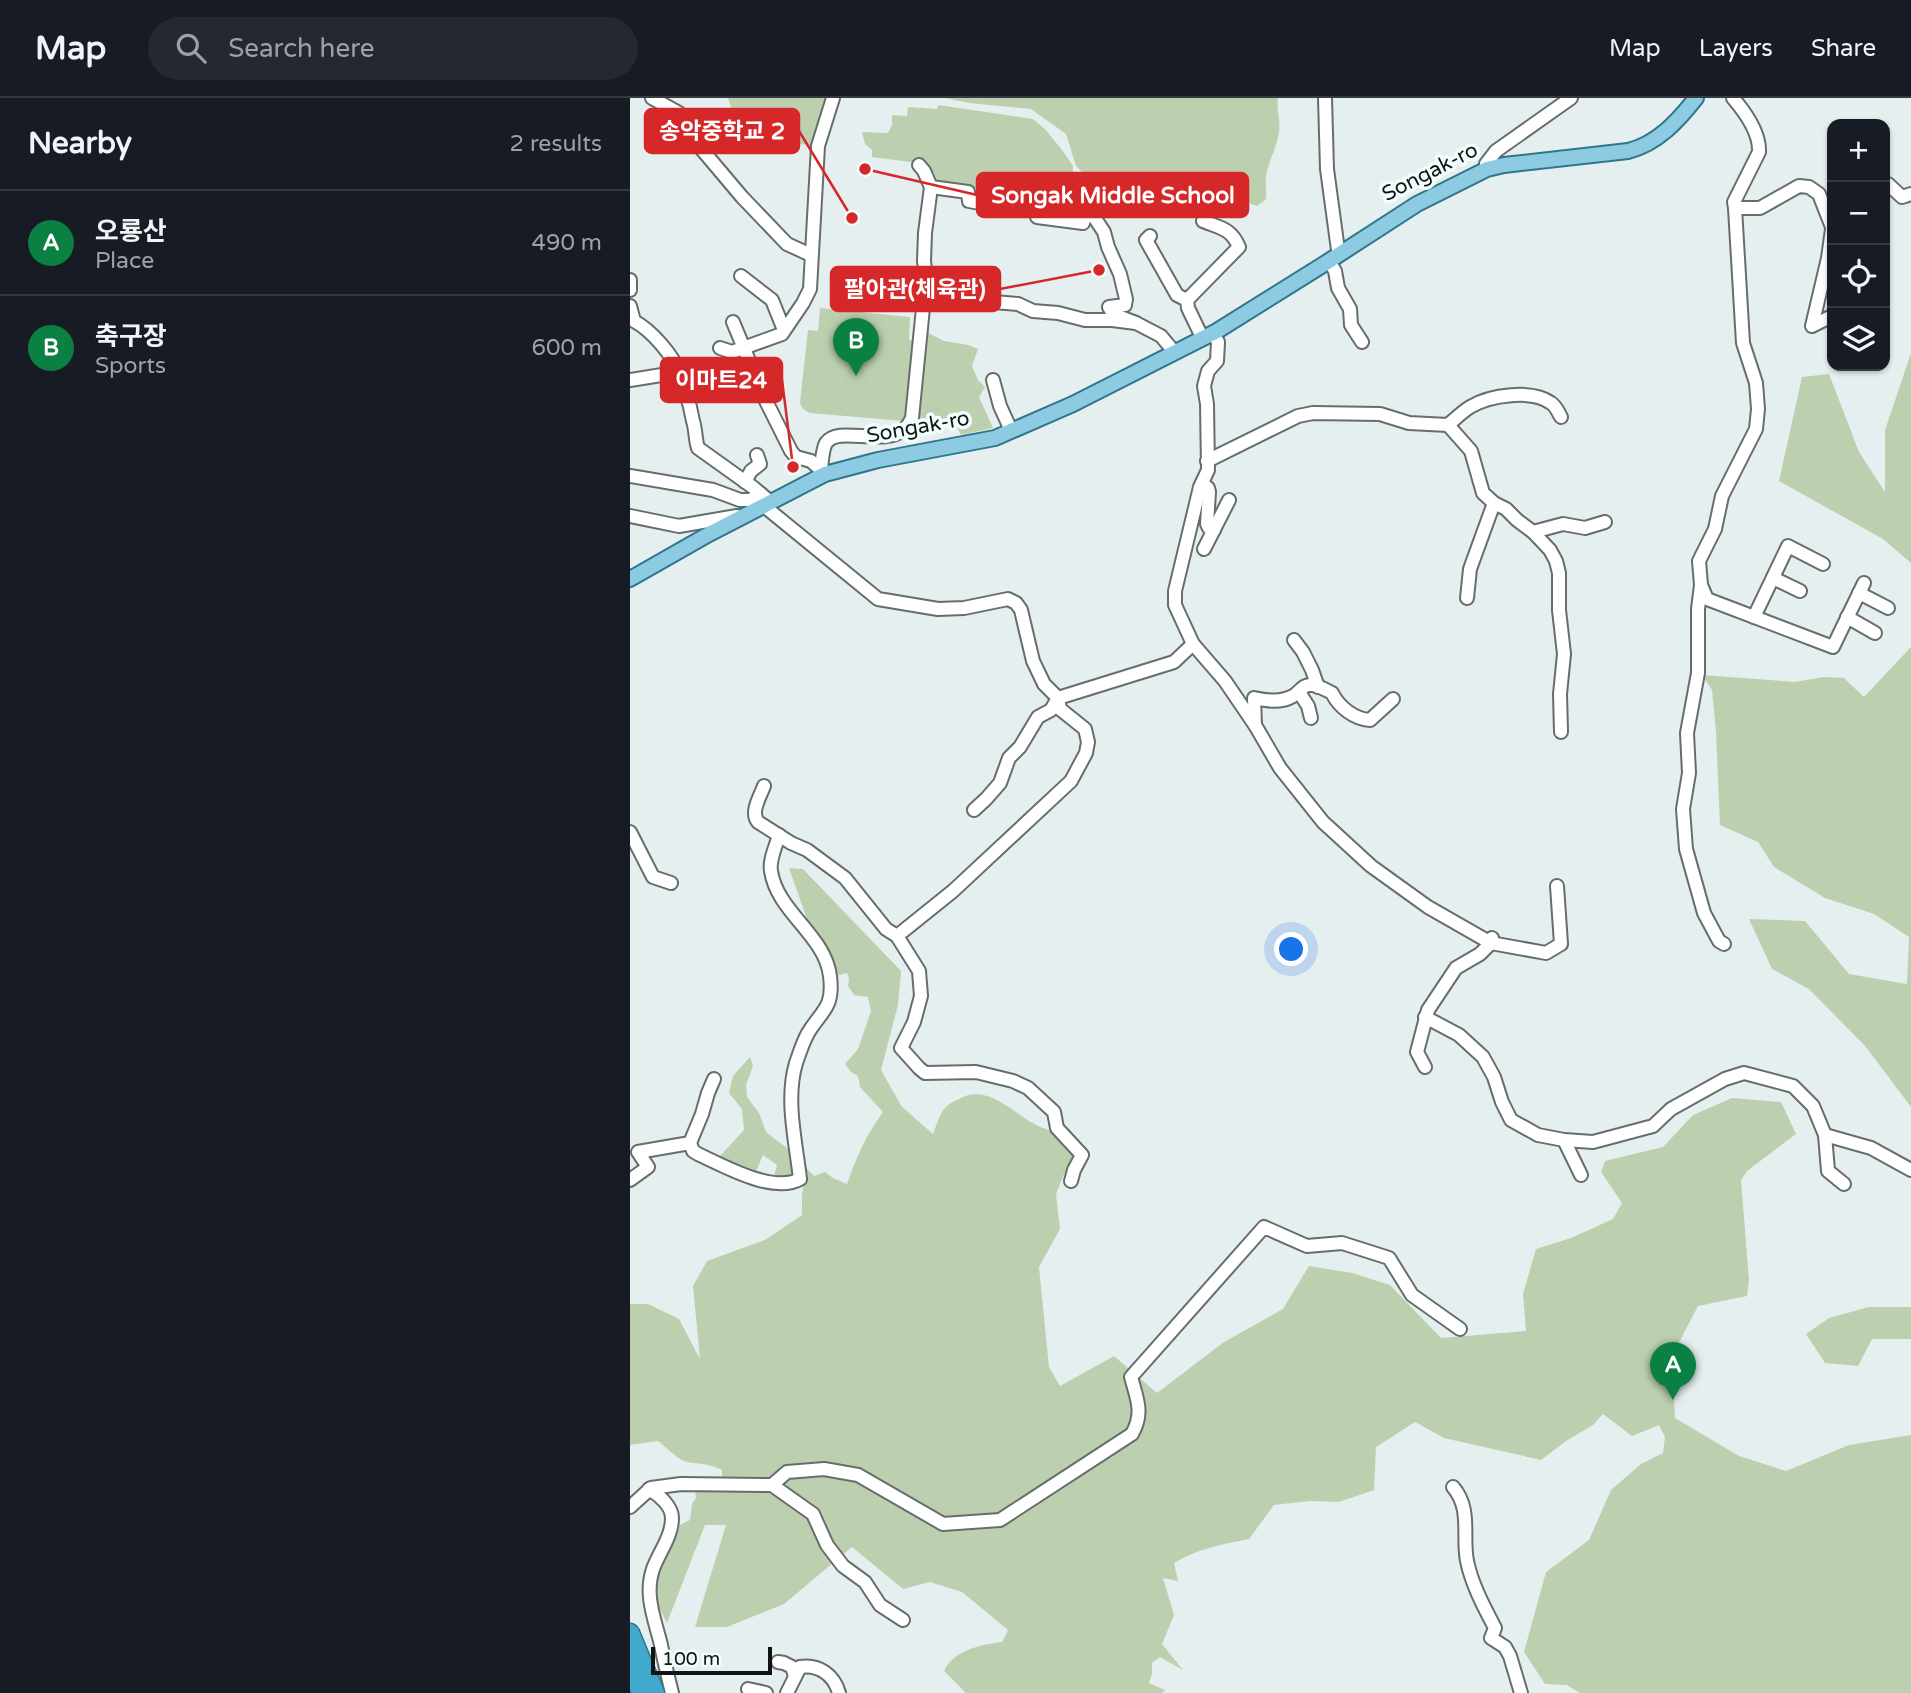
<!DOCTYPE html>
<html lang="en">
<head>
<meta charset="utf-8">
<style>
  body { margin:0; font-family:"Varela Round","Noto Sans KR",sans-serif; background:#242831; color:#f1f3f6 }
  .controls { position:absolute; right:21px; top:21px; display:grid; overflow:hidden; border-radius:14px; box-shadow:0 2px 5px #0004 }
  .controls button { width:63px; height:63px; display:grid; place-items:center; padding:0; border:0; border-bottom:2px solid #363941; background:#171b24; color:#f1f3f6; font:35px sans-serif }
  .scale { position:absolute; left:21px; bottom:18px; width:121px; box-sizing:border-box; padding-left:7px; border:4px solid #111414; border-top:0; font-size:19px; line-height:24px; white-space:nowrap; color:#111414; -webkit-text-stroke:5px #f3fdfc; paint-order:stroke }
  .you { position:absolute; left:662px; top:852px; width:24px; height:24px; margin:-18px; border:5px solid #fff; border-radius:50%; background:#1a73e8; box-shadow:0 0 0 10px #1a73e833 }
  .badge { display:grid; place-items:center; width:46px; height:46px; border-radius:50%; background:#0b8043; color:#fff; font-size:23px; font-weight:700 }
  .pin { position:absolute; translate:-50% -58px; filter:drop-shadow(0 2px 4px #0008) }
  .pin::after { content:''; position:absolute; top:37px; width:24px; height:21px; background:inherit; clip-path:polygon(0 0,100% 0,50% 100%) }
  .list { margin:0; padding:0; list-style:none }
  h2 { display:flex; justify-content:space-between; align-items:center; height:91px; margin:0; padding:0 28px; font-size:30px }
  h2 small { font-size:23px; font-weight:400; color:#9ea1a6 }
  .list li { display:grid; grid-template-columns:46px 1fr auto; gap:21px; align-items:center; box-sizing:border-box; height:105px; padding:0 28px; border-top:2px solid #363941 }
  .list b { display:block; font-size:26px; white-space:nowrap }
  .list p { margin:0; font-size:23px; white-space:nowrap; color:#9ea1a6 }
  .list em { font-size:23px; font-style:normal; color:#9ea1a6 }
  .icon { flex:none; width:38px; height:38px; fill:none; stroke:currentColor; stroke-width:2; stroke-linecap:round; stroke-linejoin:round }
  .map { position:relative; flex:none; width:1281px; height:1595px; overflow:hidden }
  header { display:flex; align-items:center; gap:42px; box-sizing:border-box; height:98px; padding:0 35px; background:#171b24; border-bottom:2px solid #363941 }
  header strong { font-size:33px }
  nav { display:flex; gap:38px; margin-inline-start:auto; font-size:24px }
  .search { width:490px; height:63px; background:#242831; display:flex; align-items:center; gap:18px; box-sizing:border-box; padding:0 24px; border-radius:38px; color:#9ea1a6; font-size:26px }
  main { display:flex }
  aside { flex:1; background:#171b24 }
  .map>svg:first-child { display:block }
  .green { fill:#bcd0b0 }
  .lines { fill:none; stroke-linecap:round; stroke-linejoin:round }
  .minor-casing { stroke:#666e6d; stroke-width:16 }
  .major-casing { stroke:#30758c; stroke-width:18 }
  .highway-casing { stroke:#30758c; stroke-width:21 }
  .minor { stroke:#fff; stroke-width:12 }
  .major { stroke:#8ccbe1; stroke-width:14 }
  .highway { stroke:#40a9cd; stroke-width:18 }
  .labels { text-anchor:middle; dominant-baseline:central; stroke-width:7; stroke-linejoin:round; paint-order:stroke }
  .street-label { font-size:21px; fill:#111414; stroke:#f3fdfc }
  .leader { fill:none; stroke:#d62828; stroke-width:2.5 }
  .callout-dot { fill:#d62828; stroke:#f3fdfc; stroke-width:2.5 }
  .callout { fill:#d62828; stroke:#d62828; stroke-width:2.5 }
  .callout-label { font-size:23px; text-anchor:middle; font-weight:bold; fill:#fff }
</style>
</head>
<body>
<header>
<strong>Map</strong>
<div class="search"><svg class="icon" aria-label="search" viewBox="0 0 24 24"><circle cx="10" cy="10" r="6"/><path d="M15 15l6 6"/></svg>Search here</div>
<nav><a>Map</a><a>Layers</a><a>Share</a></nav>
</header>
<main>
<aside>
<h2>Nearby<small>2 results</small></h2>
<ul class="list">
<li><span class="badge">A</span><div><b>오룡산</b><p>Place</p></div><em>490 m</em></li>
<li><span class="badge">B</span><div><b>축구장</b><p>Sports</p></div><em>600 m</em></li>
</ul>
</aside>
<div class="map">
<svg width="1281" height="1595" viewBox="0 0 1281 1595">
  <rect width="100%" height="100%" fill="#e6efef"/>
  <g class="green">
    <path d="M98,0H202L188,48L169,46L127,56L111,39Z"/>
    <path d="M315,0H648C646,12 651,22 649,34C647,49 638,65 636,78C635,86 637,94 636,101L627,108L618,105L587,106L562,88L549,101L527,113L494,110L472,94L446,68L436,36L401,11L339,5Z"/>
    <path d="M308,7L403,21L416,32L432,52L443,68V82L438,101L414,100L413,110L399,108V99L308,84L304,75L296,66L242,59V52L235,46L232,34L258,35L262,27V17L277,18L278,9L307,11Z"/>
    <path d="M190,210L280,219L279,242L284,243L276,319L273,323L180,315C174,312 171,310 170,304L178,232L188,233Z"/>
    <path d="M296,234L314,243L338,247L348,251L342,268L348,282L355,289L349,299L363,330L331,337L325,325L288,322Z"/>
    <path d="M1281,255V465L1253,441L1149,383L1172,279L1199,276L1229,354L1255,394V332Z"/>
    <path d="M1281,549V1009L1236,949L1179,891L1142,871L1119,821L1175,823L1219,876L1277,886L1279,839L1244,816L1195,800L1144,769L1128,744L1090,727L1086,634L1082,592L1072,577L1165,584L1194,579L1214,580L1234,599Z"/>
    <path d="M159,770L173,771L271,873L268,907L251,972L272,1009L303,1036C306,1028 309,1018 314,1011C317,1007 322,1004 327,1002C364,980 389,1028 424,1033L447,1060L434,1076L426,1096L430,1131L409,1169L419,1269L430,1288L484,1258L527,1295L594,1244L653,1211L679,1168L722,1175L760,1187L811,1240L896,1233L893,1196L906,1151L941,1140L983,1121L992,1105L971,1074L975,1063L1033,1049L1063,1017L1102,1000L1151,1004L1166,1036L1117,1073L1111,1082L1119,1182L1117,1198L1068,1208L1042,1258L1045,1320L1109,1358L1156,1373L1219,1347L1281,1337V1595H950L937,1587L915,1586L894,1554L916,1474L959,1442L981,1392L1011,1366L1033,1355L1035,1339L1029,1327L1002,1338L973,1316L963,1327L936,1343L911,1362L814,1340L785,1324L746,1349L744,1392L709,1404L680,1403L644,1407L619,1441C593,1446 567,1451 544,1465L548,1483L533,1480L544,1517L532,1546L553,1572L530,1559L522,1565V1576L519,1585L535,1592L532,1595H336L314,1573C324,1552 350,1547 372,1544L378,1532L332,1494L300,1484L273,1491L222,1449L154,1506L97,1529H65L96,1427H75L37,1525L25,1502L26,1476L48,1428L60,1422L62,1406L66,1400L65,1392L89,1384L92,1379V1372C80,1366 70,1366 57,1364C48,1362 36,1349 28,1343L0,1347V1206H18L49,1221L70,1261L63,1188L77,1163L135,1142L172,1117V1096L174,1086L163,1080L143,1082L147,1067L133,1057L124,1078L97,1064L90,1058L114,1032L112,1011L99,995L103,978L120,959L123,968L116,987L117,999L129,1015L136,1034L158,1051L184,1078L195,1074L203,1080L217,1086C226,1060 236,1037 253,1014L230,989L228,978L221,974L215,966L228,951L241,913L238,899L224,897L218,888L219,880L217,875L210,877L202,873L183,838Z"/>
    <path d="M1239,1209H1281V1241H1242L1228,1268L1195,1265L1176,1236L1199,1220Z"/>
  </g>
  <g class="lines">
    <defs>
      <g id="minor">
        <path d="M22,0L49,15L62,33L69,48L112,99L157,146L181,157"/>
        <path d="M695,0L697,71L708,152"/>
        <path d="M1103,0C1115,14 1130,35 1129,54L1104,104L1105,110L1113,245L1126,285L1128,311L1126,331L1092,398L1085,431L1069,463L1071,487L1077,501L1203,549L1234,485"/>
        <path d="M856,66L866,53L941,0"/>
        <path d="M1255,85L1258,86L1272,99L1281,96"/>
        <path d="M301,89L338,94L339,103L355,106L356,101L395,106V111L408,112L407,119L453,125L458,110L474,134L478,149L490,176L496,201L495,207L479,209L483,216L506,225"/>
        <path d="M1105,110H1130L1169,88L1179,89L1189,96L1202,129"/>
        <path d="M1202,131L1198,160L1182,228L1202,218"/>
        <path d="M520,138L516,142L547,197L557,202L558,210L570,235"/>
        <path d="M699,163L705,173L708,190L720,211L721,227L732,244"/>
        <path d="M111,178L142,202L154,232"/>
        <path d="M0,192V182"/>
        <path d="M557,202L609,149C601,130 590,130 573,123"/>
        <path d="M364,204L388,206L403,213L428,215L455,222H482L506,225L531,238L541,250"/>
        <path d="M0,208L4,223C21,232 43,257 50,276C56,291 60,308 63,323C66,332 65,341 68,350L124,390L131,396"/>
        <path d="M103,224L134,299L161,353L166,359L181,363L191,372"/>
        <path d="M583,235L588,244L587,263L578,273L574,288L577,306L578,372L570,389L545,493V507L563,546L595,583L625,627L650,670L693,724L741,768L798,809L861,845L916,855L931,846L927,788"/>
        <path d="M90,250L102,254L152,236L173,205L180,191L188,48L203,0"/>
        <path d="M0,282L50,274"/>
        <path d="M363,282L370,308L380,330"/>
        <path d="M818,327L841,353L853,395L864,405L876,411L887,422L903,434L920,452L926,463L929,475V512L934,556L930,596L931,634"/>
        <path d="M577,363L668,318L683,315L750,316L779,325L818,327C825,321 832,314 840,309C860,297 902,291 921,305C926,308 928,314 931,319"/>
        <path d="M191,372C192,364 192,352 196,345C210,324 267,357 282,320L296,180L294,163L295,135L301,89L294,73L289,67"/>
        <path d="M0,378L83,392L110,402H120L131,396L137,401"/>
        <path d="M115,384L121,373L130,366L127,357"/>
        <path d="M572,385L578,390L579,394L577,426L579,430L584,432"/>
        <path d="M134,408L248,501L308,511L334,510L378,501L386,505L391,512L403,563L414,586L428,600L421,612L408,619L390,649L379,660L370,685L356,701L344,712"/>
        <path d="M0,418L49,428L107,418"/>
        <path d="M903,434L933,426L955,430L975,424"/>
        <path d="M574,451L599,402"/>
        <path d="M1143,480L1170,493"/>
        <path d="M1071,487L1068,511V575L1057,635L1059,675L1053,711L1056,751L1074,815L1089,843L1094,846"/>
        <path d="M1229,495L1258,510"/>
        <path d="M837,500L840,471L864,405"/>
        <path d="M1124,519L1158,448L1193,466"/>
        <path d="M1217,519L1245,535"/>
        <path d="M664,542L673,554L682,572L688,589"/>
        <path d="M669,594L678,608L681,620"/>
        <path d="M625,627L624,600C637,603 651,605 663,598C669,595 673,586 681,587C688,587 696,592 702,595C709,609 724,621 740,622L763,601"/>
        <path d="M134,688C130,699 120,714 128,724L161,745L177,752L215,780L256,831L267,838L289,873L291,898L284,924L271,950L289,970L295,975L346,974L383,983L398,990L424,1014L427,1030L452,1057L444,1072L441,1083"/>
        <path d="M0,734L23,779L41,785"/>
        <path d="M267,838L323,793L441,683L456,655L458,644L455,631L430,611L428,600L544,564L563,546"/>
        <path d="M795,919L829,937L853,959L864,979L872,1004L881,1022L908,1037L934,1042L963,1044L1023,1028L1041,1011L1095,981L1114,975L1163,988L1183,1008L1195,1037L1198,1073L1214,1086"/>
        <path d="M795,969L787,954L798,912L826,870L850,856L861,845L862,840"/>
        <path d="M1195,1037L1241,1050L1281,1072"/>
        <path d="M934,1042L951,1077"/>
        <path d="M60,1045L63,1053L68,1056C94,1068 143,1096 170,1081C166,1044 155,1002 166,965C169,956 173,944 178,935C192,912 204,910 200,878C195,837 147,814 141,773C139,762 146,748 149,737"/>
        <path d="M0,1082L18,1069L8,1054L60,1045L72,1016L78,995L84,981"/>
        <path d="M142,1387L183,1416L197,1447L213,1468L235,1484L250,1507L273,1522"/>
        <path d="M823,1389C842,1411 832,1438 837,1463C842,1487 854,1509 865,1530L861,1540L875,1549L880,1558L891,1595"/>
        <path d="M19,1391C29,1397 42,1408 42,1420C42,1439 29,1454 23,1471C14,1497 25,1522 31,1547C34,1563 38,1579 42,1595"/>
        <path d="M0,1409L21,1390L51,1386L142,1387L157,1374L194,1371L228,1377L313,1426L370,1422L502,1336C514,1315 507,1301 501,1279L634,1129L677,1148L712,1145L759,1160L782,1197L830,1231"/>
        <path d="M148,1564L154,1565L162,1569L165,1578"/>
        <path d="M118,1591L136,1595"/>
        <path d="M157,1595L170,1569C189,1566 204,1577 209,1595"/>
      </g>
      <path id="major" d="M0,481L79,436L195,376L248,362L365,340L443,306L587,233L699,163L787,106L857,71L874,67L998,53C1027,46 1048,23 1066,0"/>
      <g id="highway">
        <path d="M0,1535L25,1595"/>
        <path d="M0,1566L11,1595"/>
      </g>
    </defs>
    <use href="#minor" class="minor-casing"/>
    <use href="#major" class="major-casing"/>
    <use href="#highway" class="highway-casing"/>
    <use href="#minor" class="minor"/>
    <use href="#major" class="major"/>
    <use href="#highway" class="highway"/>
  </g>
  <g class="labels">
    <g class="street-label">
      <text transform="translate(800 74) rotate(-27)">Songak-ro</text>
      <text transform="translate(288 329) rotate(-10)">Songak-ro</text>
    </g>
  </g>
  <path class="leader" d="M222 120L169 33M235 71L347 97M469 172L370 191M163 369L152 282"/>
  <g class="callout-dot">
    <circle cx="222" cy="120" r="7"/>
    <circle cx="235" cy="71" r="7"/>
    <circle cx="469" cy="172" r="7"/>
    <circle cx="163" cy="369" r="7"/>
  </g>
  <g class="callout">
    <rect x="15" y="11" width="154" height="44" rx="7"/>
    <rect x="347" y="75" width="271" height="44" rx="7"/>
    <rect x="201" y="169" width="169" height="44" rx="7"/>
    <rect x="31" y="260" width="121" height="44" rx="7"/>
  </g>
  <g class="callout-label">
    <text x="92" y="41">송악중학교 2</text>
    <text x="483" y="105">Songak Middle School</text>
    <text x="285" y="199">팔아관(체육관)</text>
    <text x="91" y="290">이마트24</text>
  </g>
</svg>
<div class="controls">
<button>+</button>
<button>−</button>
<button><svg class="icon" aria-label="locate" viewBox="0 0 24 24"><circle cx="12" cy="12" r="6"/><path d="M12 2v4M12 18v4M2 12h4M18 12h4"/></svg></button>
<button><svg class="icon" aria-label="layers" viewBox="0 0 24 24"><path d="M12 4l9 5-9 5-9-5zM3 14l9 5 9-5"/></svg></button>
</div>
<div class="scale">100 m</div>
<div class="you"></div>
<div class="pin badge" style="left:1043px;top:1302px">A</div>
<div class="pin badge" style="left:226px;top:278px">B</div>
</div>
</main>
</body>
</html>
